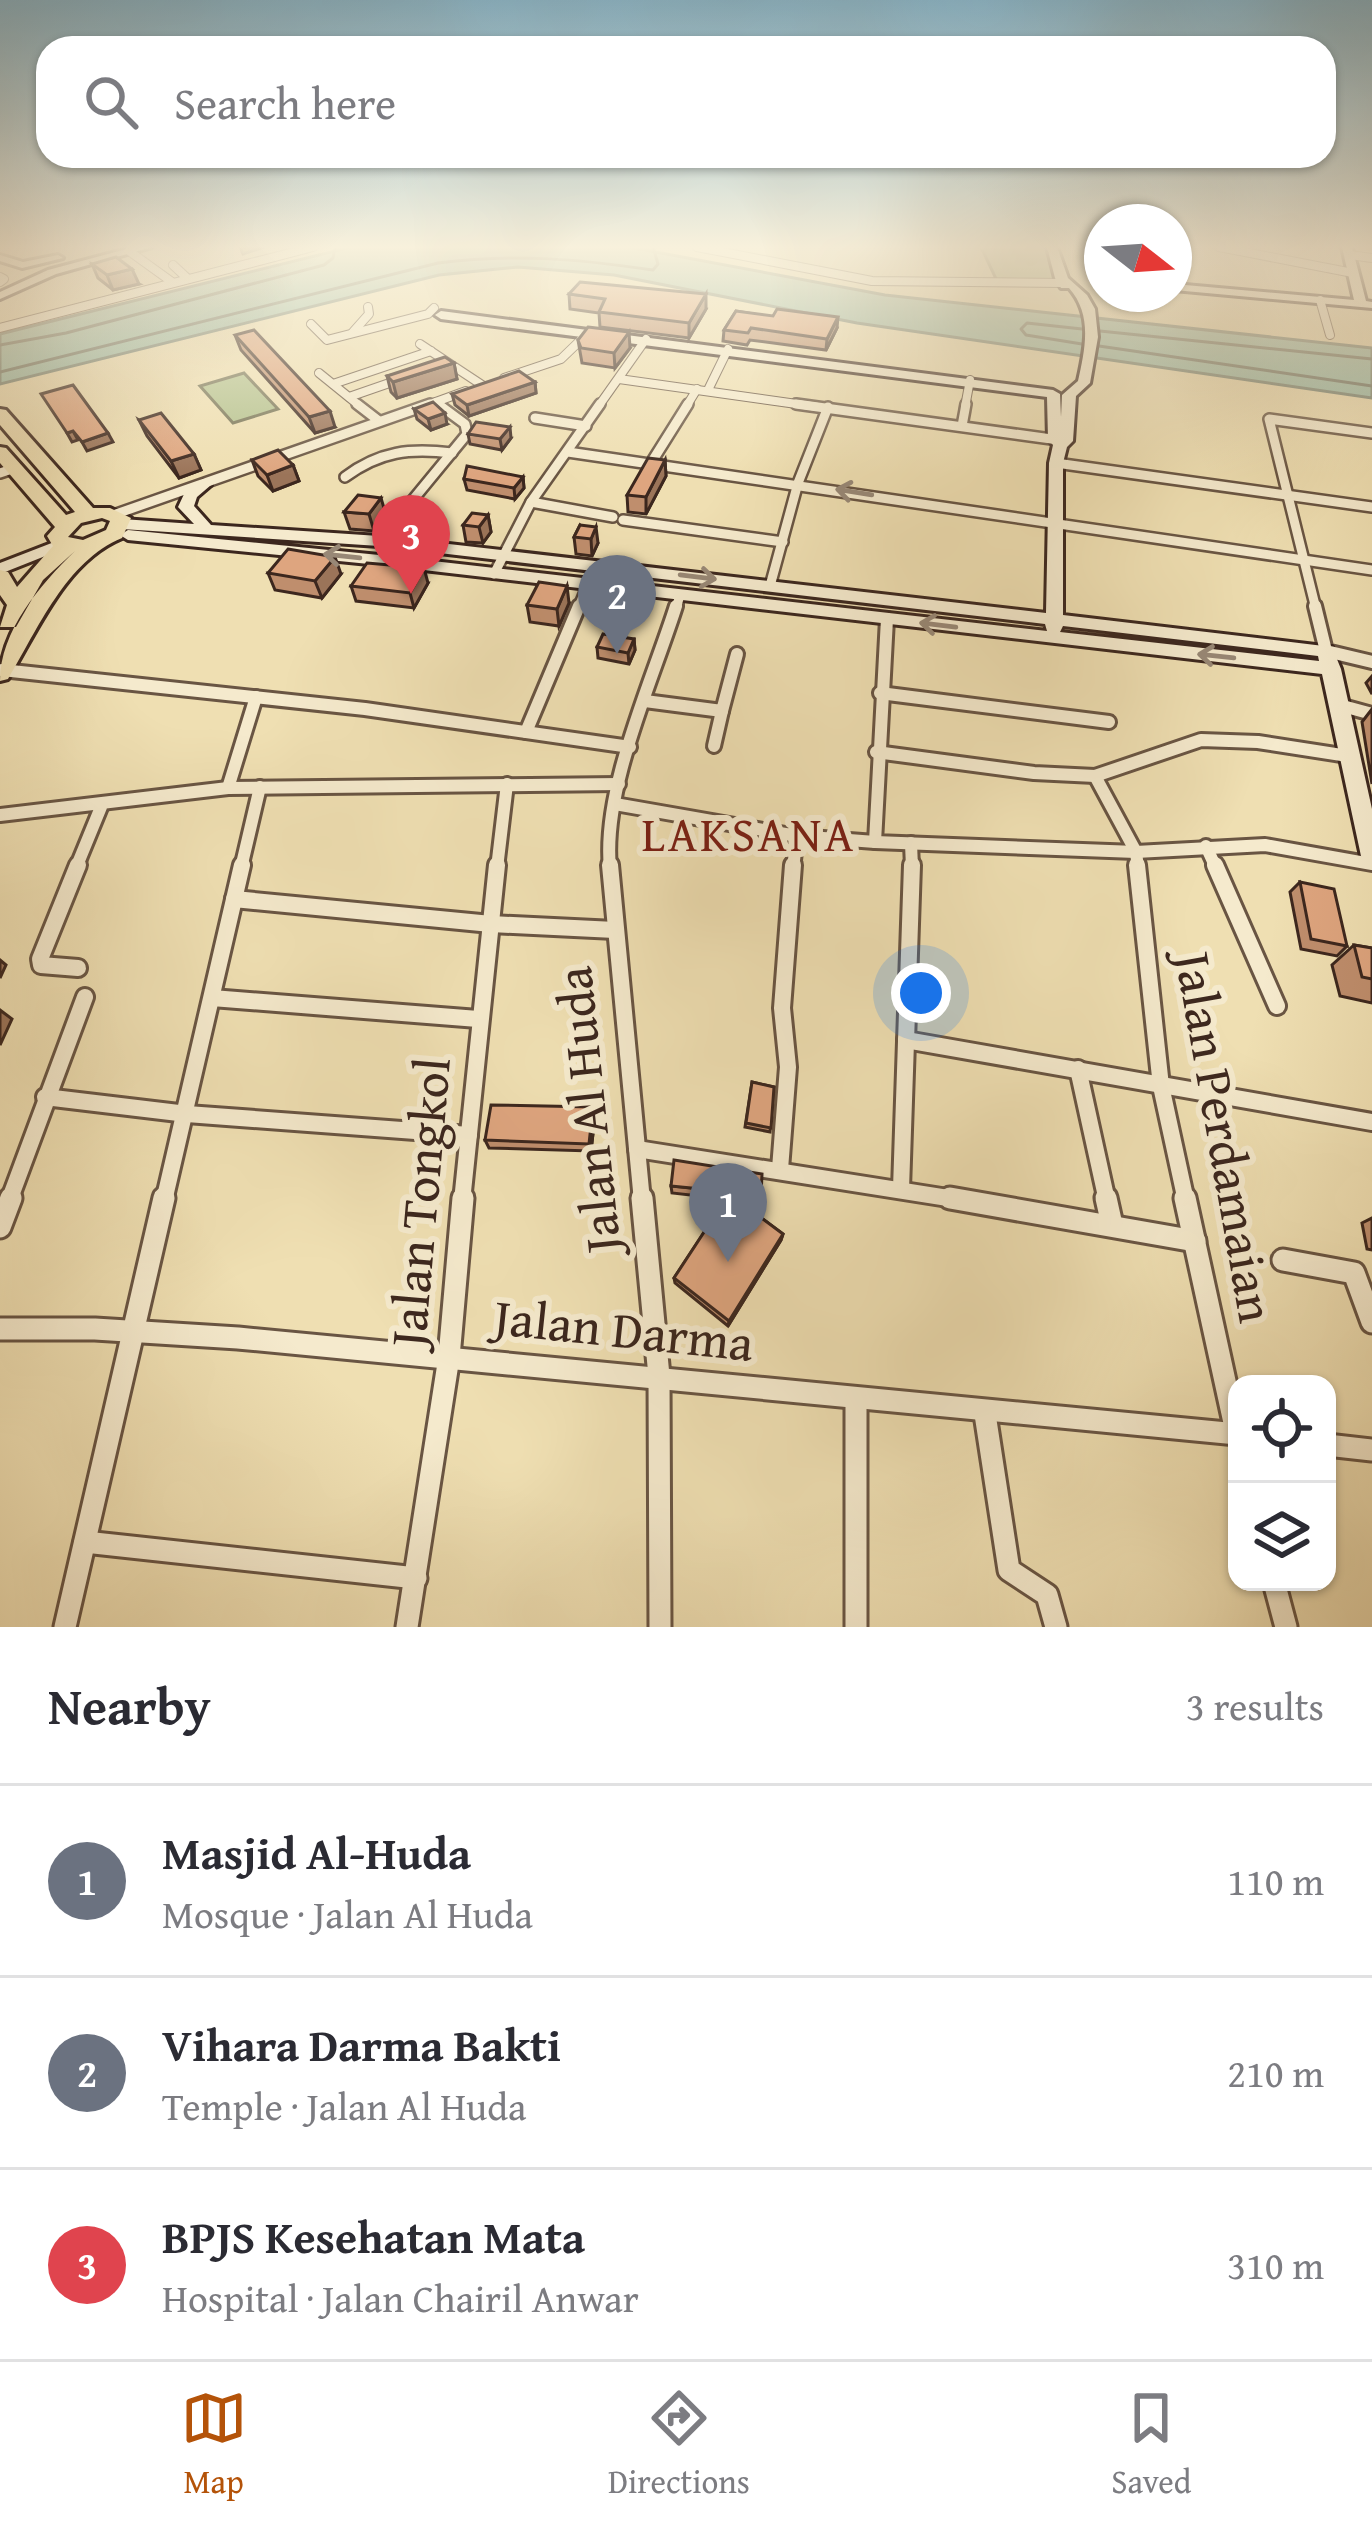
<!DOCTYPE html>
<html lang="en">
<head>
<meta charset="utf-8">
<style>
  body { margin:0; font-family:"Gentium Book Plus",serif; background:#f2f2f3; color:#2b2b33 }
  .controls { position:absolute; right:36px; bottom:36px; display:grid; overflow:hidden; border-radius:24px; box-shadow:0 3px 9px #0004 }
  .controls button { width:108px; height:108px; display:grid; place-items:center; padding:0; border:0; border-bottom:3px solid #e1e1e2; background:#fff; color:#2b2b33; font:60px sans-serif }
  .compass { position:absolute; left:1084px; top:204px; width:108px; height:108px; border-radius:50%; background:#fff; box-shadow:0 3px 9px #0004; rotate:107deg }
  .you { position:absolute; left:921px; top:993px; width:42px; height:42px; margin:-30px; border:9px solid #fff; border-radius:50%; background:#1a73e8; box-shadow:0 0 0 18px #1a73e833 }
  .badge { display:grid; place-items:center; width:78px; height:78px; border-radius:50%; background:#b45309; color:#fff; font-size:39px; font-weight:700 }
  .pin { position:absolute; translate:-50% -99px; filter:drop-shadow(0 3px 6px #0008) }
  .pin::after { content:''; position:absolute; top:63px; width:42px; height:36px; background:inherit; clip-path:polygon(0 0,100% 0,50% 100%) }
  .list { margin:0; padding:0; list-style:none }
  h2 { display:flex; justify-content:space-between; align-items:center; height:156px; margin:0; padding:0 48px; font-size:51px }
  h2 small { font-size:39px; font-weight:400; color:#7c7c81 }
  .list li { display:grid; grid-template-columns:78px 1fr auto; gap:36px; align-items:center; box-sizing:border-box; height:192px; padding:0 48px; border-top:3px solid #e1e1e2 }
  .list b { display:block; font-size:45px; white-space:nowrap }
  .list p { margin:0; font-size:39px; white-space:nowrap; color:#7c7c81 }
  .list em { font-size:39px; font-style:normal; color:#7c7c81 }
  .icon { flex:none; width:66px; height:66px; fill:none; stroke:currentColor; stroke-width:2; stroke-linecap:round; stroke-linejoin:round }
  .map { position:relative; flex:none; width:1372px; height:1627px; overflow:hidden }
  .search { position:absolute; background:#fff; box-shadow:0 3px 9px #0004; left:36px; right:36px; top:36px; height:132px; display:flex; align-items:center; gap:30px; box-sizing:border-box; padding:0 42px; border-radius:36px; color:#7c7c81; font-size:45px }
  .sheet { height:732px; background:#fff }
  nav { display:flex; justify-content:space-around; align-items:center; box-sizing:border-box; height:168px; border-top:3px solid #e1e1e2; background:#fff; font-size:33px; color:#7c7c81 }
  nav a { display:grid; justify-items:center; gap:6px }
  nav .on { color:#b45309 }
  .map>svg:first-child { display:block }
  .green { fill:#b5c28f; stroke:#787456; stroke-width:3 }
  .water { fill:#9abda8; stroke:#748171; stroke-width:3 }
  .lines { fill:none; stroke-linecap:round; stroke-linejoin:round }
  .shore { stroke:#6b7263; stroke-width:3 }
  .street-far4-casing { stroke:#695543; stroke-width:10 }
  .street-far3-casing { stroke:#695543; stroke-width:14 }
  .street-far2-casing { stroke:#695543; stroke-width:18 }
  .street-far1-casing { stroke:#695543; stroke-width:22 }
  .street-casing { stroke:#695543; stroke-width:27 }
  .secondary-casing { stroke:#3c271e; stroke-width:6 }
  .highway-casing { stroke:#3c271e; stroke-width:6 }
  .street-far4 { stroke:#f5eacd; stroke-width:8 }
  .street-far3 { stroke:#f5eacd; stroke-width:9 }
  .street-far2 { stroke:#f5eacd; stroke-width:12 }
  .street-far1 { stroke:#f5eacd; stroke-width:16 }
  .street { stroke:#f5eacd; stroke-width:21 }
  .secondary { fill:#f5eacd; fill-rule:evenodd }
  .highway { fill:#efdfb2; fill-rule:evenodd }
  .wall { fill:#bf8e6d; stroke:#3c271e; stroke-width:3 }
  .shaded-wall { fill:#9b7459; stroke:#3c271e; stroke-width:3 }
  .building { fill:#dea57f; stroke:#3c271e; stroke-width:3 }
  .oneway { stroke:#988876 }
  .labels { text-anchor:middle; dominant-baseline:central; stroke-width:12; stroke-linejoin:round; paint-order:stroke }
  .quarter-label { font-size:48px; letter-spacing:3px; fill:#7a1f14; stroke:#f5eacd }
  .near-street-label { font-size:51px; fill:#3c271e; stroke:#f5eacd }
</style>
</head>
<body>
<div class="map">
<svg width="1372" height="1627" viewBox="0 0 1372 1627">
  <rect width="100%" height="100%" fill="#efdfb2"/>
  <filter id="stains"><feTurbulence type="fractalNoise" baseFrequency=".00167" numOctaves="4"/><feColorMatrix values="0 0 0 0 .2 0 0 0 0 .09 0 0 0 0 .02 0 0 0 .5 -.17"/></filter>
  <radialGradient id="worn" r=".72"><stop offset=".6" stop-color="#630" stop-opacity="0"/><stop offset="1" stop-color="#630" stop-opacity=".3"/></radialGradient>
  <g class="green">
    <path d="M981,247H1049L1055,280L997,281Z"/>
    <path d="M244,373L278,409L233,423L200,386Z"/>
  </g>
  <path class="water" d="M351,247H629L885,295L1372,348V398L857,323L614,275L518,267L439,275L0,384V334Z"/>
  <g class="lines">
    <g class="shore">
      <path d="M1082,329L1027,323L1021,329L1026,335L1082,344"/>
      <path d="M1100,331L1372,359"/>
      <path d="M0,345L66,333L324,265L333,258L335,247"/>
      <path d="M1099,346L1372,386"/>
      <path d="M0,372L438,263C512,253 579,259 653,270L658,264L653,247"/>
    </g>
    <defs>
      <g id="street-far4">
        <path d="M697,247L872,281L1062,283"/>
        <path d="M1219,247L1353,273"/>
        <path d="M129,251L172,282"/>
        <path d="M1350,255L1372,258"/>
        <path d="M173,265L187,278"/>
        <path d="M0,277L4,279L0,282"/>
        <path d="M1320,300L1330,335"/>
        <path d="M311,324L327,340L428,314L434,308"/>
        <path d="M0,328L313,247"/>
        <path d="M353,332L369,314L368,307"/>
        <path d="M420,344L482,385"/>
        <path d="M319,373L361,407"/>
        <path d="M504,378L561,359L588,333"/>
        <path d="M619,379L818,407"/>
        <path d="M333,384L431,351"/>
        <path d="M708,390L728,349"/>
        <path d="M349,397L401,379"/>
        <path d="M436,402L442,407"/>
        <path d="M422,407L466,391"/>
        <path d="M598,407L646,339"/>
        <path d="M686,407L697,389"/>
        <path d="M965,407L970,380"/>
      </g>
      <g id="street-far3">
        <path d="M357,404L379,421"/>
        <path d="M796,404L1066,441"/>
        <path d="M535,418L586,426"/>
        <path d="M962,426L966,404"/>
        <path d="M568,452L1372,570"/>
        <path d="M651,463L688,404"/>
        <path d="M1056,463L1372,507"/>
        <path d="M0,473L12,469"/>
        <path d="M345,477C380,451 410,448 452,453"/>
        <path d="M531,502L613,517"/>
        <path d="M116,514L430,404"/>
        <path d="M623,520L783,542"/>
        <path d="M379,541L467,434L465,424L438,404"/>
        <path d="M494,574L531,502L600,404"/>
        <path d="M770,586L798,483L828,407"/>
        <path d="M578,609L588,584"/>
        <path d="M676,609L680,595"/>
        <path d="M1316,609L1269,419L1372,433"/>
      </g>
      <g id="street-far2">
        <path d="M1315,606L1326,651L1372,662"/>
        <path d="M887,619L875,842L1136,852L1265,845L1372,864"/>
        <path d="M2,670L365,709L630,747"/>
        <path d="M880,693L1109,722"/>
        <path d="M645,701L722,711L737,654"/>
        <path d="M1339,705L1372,714"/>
        <path d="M526,732L579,606"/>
        <path d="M714,746L722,711"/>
        <path d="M876,752L1034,773L1095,776"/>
        <path d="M228,788L256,697"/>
        <path d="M615,804L797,836L875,842"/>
        <path d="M0,815L228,788L619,784"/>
        <path d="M911,843L912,868"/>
        <path d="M1206,846L1216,868"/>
        <path d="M76,868L101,807"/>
        <path d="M241,868L260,787"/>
        <path d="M497,868L507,784"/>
        <path d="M610,868C602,789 652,682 676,606"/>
        <path d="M793,868L797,836"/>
        <path d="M1138,868L1136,852L1095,776L1201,740L1258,742L1348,756"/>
      </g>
      <g id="street-far1">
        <path d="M78,865L40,959L41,965L78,968"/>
        <path d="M610,865L642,1201"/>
        <path d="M1137,865L1161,1086L1186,1201"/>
        <path d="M1215,865L1277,1006"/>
        <path d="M234,899L491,924L615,930"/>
        <path d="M212,998L478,1019"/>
        <path d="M906,1040L1372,1122"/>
        <path d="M1078,1069L1107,1201"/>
        <path d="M45,1097L187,1114L469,1135"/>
        <path d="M637,1149L967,1201"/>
        <path d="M780,1169L788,1067L782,1008L793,865"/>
        <path d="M901,1189L912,865"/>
        <path d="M9,1201L85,997"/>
        <path d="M164,1201L242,865"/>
        <path d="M462,1201L497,865"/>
      </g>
      <g id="street">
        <path d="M642,1198L659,1376L660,1627"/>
        <path d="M950,1198L1195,1241"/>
        <path d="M1106,1198L1112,1225"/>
        <path d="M1185,1198L1237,1436"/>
        <path d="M0,1227L11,1198"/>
        <path d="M1283,1260L1354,1273L1372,1322"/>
        <path d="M0,1329H95L238,1338L1237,1434"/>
        <path d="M856,1399V1627"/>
        <path d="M985,1414L1009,1570L1047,1595L1056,1627"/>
        <path d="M1327,1445L1372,1450"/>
        <path d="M85,1542L416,1578"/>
        <path d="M1274,1582L1286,1627"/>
        <path d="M65,1627L164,1198"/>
        <path d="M407,1627L449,1357L463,1198"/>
      </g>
      <g id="secondary">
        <path d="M134,247H152L56,274L0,299V292L48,270Z"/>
        <path d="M1047,247H1057L1068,278L1087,295L1095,309L1098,337L1090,383L1076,396L1073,441L1067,447L1063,463V615L1332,647L1341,669L1372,809V865L1364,862L1361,856L1322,674L389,566L128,540L120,535L128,530L389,556L1047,631L1045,624L379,546L122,529L114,524L122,519L194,524L178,507L185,492L204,481L211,485L197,497L194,506L211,525L379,536L1046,613L1049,463L1053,445L1048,439L1047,397L441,319L435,315L441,311L1053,390L1060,394L1061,417L1062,395L1078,381C1085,349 1093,315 1069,288H1061L1055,278ZM1063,626L1318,656L1319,661L1060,632Z"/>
        <path d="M1342,247H1352L1366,301L1372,302V308L1174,290V284L1354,300Z"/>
        <path d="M0,255L23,262L58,255L63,258L22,268L0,261Z"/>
        <path d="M62,539L68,541V547L0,574V563Z"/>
      </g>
      <path id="highway" d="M0,409L6,410L93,508H110L131,518L122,538C66,561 38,629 8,679L0,681C0,631 40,585 75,551L43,580L16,627H0L7,605L0,595V570L8,572L17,587L53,546L47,536L55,527L0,463V447L6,448L66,515L75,512L0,425ZM102,518L110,521L106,530L83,540L68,537L81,523Z"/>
    </defs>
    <use href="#street-far4" class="street-far4-casing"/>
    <use href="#street-far3" class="street-far3-casing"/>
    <use href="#street-far2" class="street-far2-casing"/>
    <use href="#street-far1" class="street-far1-casing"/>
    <use href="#street" class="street-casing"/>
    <use href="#secondary" class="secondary-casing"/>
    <use href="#highway" class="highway-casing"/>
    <use href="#street-far4" class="street-far4"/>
    <use href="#street-far3" class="street-far3"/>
    <use href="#street-far2" class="street-far2"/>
    <use href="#street-far1" class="street-far1"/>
    <use href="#street" class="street"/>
    <use href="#secondary" class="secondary"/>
    <use href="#highway" class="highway"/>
  </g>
  <g class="wall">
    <path d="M92,264L139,284L113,290L98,278Z"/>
    <path d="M569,294L706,309L689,338L600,327L599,313L570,309Z"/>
    <path d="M736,311L837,328L826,350L750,340L747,345L723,341L724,330Z"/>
    <path d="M235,335L335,427L315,433L241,350Z"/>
    <path d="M578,340L630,348L615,368L582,363Z"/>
    <path d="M454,363L457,379L397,398L391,392L387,376Z"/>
    <path d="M535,382L536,393L469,416L455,405L452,394Z"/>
    <path d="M414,409L447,424L431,430L417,419Z"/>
    <path d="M139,420L194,454L201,470L179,478L147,436Z"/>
    <path d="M468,434L511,438L502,450L470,444Z"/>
    <path d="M252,460L293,465L299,481L273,491L258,476Z"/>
    <path d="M665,460L666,476L646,514L628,512L627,495Z"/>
    <path d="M523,477L524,488L515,499L467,490L464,479Z"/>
    <path d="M344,512L386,515L374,531L350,529Z"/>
    <path d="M488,515L491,532L483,543L466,542L463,525Z"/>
    <path d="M580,525L598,543L592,556L576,554L574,537Z"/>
    <path d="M268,573L341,574L322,598L275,590Z"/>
    <path d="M428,583L414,608L356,601L351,586Z"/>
    <path d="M569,603L559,626L530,622L527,605Z"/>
    <path d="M634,639L635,650L629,664L598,658L597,647Z"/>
    <path d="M1372,676V694L1366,683Z"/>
    <path d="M1372,709V784L1362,722Z"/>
    <path d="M1300,882L1347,946L1337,956L1301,949L1290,892Z"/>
    <path d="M1354,945L1372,948V1003L1340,996L1332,965Z"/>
    <path d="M752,1082L774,1087L770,1132L745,1127Z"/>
    <path d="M595,1116L591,1151L489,1148L485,1140Z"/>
    <path d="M671,1186L761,1195L760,1202L737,1200L783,1234L781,1240L728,1326L675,1283L674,1278L726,1199L672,1193Z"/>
    <path d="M1372,1218V1250L1367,1249L1362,1223Z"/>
  </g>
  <g class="shaded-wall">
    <path d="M240,247H264L243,254Z"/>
    <path d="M132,269L139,284L113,290L107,275Z"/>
    <path d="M706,294V309L689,338V323Z"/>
    <path d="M838,317L837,328L826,350L827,339Z"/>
    <path d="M629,332L630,348L615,368L614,353Z"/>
    <path d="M454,363L457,379L397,398L393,382Z"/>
    <path d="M535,382L536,393L469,416L467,405Z"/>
    <path d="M330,411L335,427L315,433L309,417Z"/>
    <path d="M445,413L447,424L431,430L428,419Z"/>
    <path d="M510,427L511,438L502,450L500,439Z"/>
    <path d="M73,431L78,440L72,442L67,433Z"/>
    <path d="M108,433L113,442L87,451L82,442Z"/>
    <path d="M194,454L201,470L179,478L171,461Z"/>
    <path d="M665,460L666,476L646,514V497Z"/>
    <path d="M293,465L299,481L273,491L267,475Z"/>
    <path d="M523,477L524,488L515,499L514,488Z"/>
    <path d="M381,498L386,515L374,531L369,514Z"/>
    <path d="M488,515L491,532L483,543L479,527Z"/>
    <path d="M596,527L598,543L592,556L591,539Z"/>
    <path d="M335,557L341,574L322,598L315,581Z"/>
    <path d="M424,568L428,583L414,608L410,593Z"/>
    <path d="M567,586L569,603L559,626L557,609Z"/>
    <path d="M634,639L635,650L629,664L628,653Z"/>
    <path d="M0,960L6,965L0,978Z"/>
    <path d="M0,1010L12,1019L0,1045Z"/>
    <path d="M593,1107L595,1116L591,1151L589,1144Z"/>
    <path d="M783,1234L781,1240L728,1326L729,1321Z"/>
  </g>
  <g class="building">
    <path d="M116,257L132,269L107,275L92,264Z"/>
    <path d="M580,282L706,294L689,323L599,312L605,299L569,294Z"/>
    <path d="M777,309L838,317L827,339L751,328L748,333L724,330L736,311L773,316Z"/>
    <path d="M588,327L629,332L614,353L581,348L578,340Z"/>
    <path d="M254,330L330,411L309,417L235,335Z"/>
    <path d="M445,357L454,363L393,382L387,376Z"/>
    <path d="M519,371L535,382L467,405L452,394Z"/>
    <path d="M73,385L108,433L82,442L73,431L67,433L41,394Z"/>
    <path d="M433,402L445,413L428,419L414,409Z"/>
    <path d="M161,413L194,454L171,461L139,420Z"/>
    <path d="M476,422L510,427L500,439L468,434Z"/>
    <path d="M278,450L293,465L267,475L252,460Z"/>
    <path d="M648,458L665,460L646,497L627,495Z"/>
    <path d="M467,466L523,477L514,488L464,479Z"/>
    <path d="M358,495L381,498L369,514L344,512Z"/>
    <path d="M472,513L488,515L479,527L463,525Z"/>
    <path d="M580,525L596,527L591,539L574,537Z"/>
    <path d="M288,549L335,557L315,581L268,573Z"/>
    <path d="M367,563L424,568L410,593L351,586Z"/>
    <path d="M539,582L567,586L557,609L527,605Z"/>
    <path d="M603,634L634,639L628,653L597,647Z"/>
    <path d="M1300,882L1334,889L1347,946L1311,939Z"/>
    <path d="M1354,945L1372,948V979L1362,977Z"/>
    <path d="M752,1082L774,1087L771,1128L746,1123Z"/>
    <path d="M491,1105L593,1107L589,1144L485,1140Z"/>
    <path d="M674,1160L762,1174L761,1195L671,1186Z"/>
    <path d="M729,1194L783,1234L729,1321L674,1278Z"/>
  </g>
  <defs><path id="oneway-shaft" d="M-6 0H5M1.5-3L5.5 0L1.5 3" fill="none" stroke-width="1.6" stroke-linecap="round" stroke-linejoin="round" transform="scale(3)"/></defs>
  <g class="oneway">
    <use href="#oneway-shaft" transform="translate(854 492) rotate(-171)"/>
    <use href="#oneway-shaft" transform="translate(342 556) rotate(-174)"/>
    <use href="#oneway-shaft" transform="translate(698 577) rotate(7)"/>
    <use href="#oneway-shaft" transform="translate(938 625) rotate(-173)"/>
    <use href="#oneway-shaft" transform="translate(1216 656) rotate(-174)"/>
  </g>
  <linearGradient id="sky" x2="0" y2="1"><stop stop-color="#89b8ce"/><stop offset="0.52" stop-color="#f8f1dc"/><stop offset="1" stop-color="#f8f1dc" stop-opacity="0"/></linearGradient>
  <rect width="1372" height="475" fill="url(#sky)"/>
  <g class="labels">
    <g class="quarter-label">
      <text x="749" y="833">LAKSANA</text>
    </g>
    <g class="near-street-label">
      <text transform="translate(587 1110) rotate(-96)">Jalan Al Huda</text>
      <text transform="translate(1226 1137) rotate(80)">Jalan Perdamaian</text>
      <text transform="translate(419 1202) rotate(-85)">Jalan Tongkol</text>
      <text transform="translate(624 1329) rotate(6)">Jalan Darma</text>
    </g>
  </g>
  <rect width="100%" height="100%" filter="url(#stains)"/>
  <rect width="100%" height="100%" fill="url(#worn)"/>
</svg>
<div class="controls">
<button><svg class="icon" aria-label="locate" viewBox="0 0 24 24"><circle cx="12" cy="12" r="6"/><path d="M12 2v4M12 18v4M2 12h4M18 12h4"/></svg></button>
<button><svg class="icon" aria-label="layers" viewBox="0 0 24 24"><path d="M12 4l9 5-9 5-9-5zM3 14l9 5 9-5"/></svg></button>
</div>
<svg class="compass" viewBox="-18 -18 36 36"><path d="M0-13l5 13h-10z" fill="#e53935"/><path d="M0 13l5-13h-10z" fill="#7c7c81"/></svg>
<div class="you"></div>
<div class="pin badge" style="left:728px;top:1262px;background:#6b7280">1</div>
<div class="pin badge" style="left:617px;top:654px;background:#6b7280">2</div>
<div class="pin badge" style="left:411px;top:594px;background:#e0444e">3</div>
<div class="search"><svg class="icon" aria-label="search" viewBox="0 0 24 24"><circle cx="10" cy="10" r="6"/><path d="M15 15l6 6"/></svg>Search here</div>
</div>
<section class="sheet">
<h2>Nearby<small>3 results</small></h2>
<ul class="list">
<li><span class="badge" style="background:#6b7280">1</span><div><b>Masjid Al-Huda</b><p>Mosque · Jalan Al Huda</p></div><em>110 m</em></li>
<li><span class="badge" style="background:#6b7280">2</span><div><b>Vihara Darma Bakti</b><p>Temple · Jalan Al Huda</p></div><em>210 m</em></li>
<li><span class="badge" style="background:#e0444e">3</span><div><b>BPJS Kesehatan Mata</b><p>Hospital · Jalan Chairil Anwar</p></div><em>310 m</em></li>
</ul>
</section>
<nav>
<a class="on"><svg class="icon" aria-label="map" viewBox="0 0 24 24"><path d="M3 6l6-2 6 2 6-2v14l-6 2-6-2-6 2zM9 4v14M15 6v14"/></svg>Map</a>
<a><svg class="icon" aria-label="directions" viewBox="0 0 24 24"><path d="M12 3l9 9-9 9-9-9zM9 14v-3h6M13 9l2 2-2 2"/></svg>Directions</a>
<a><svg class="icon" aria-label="saved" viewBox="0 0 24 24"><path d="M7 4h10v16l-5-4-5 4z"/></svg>Saved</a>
</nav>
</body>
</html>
